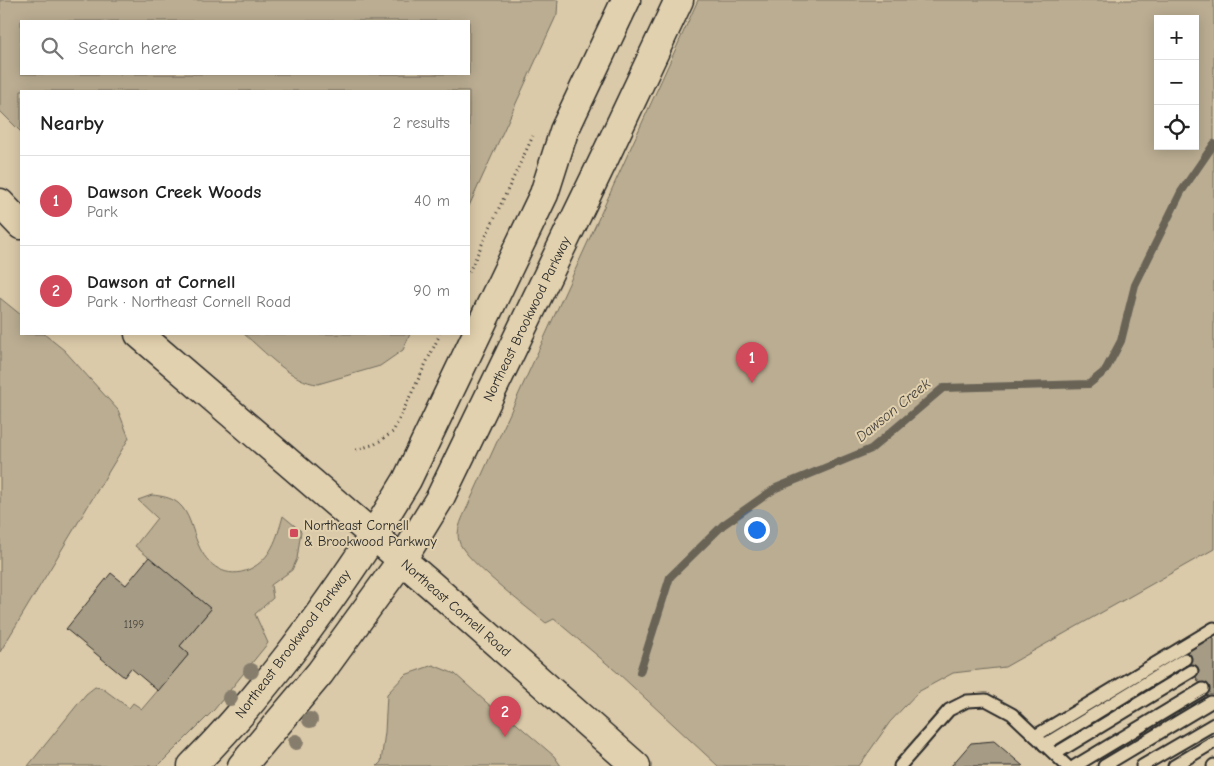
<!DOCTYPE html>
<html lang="en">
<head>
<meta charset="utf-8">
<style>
  body { margin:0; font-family:"Comic Neue",sans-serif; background:#f6f6f6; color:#222 }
  .controls { position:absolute; right:15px; top:15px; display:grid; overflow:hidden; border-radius:0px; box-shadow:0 2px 12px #0003 }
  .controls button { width:45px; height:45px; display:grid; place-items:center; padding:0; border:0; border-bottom:1px solid #e0e0e0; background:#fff; color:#222; font:25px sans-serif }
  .you { position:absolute; left:756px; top:529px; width:18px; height:18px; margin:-12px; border:4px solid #fff; border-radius:50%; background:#1a73e8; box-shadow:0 0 0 8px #1a73e833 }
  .badge { display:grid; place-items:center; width:32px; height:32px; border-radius:50%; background:#d1495b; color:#fff; font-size:16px; font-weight:700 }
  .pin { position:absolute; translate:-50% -41px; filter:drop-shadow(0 1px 2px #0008) }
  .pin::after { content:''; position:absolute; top:26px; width:18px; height:15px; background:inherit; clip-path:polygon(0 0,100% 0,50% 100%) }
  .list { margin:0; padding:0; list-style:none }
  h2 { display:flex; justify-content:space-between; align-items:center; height:65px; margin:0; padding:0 20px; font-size:21px }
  h2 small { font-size:16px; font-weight:400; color:#767676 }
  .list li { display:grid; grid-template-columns:32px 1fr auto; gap:15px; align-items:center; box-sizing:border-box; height:90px; padding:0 20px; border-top:1px solid #e0e0e0 }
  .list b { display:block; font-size:19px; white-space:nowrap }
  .list p { margin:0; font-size:16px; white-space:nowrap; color:#767676 }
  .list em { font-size:16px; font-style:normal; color:#767676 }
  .icon { flex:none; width:28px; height:28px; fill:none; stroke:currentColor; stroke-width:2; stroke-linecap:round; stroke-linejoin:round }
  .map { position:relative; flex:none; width:1214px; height:766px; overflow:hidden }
  .search { position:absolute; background:#fff; box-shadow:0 2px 12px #0003; left:20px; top:20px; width:450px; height:55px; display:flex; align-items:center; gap:12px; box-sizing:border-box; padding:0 18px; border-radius:0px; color:#767676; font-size:19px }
  .panel { position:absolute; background:#fff; box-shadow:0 2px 12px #0003; left:20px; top:90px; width:450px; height:245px; border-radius:0px }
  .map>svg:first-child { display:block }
  .green { fill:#baad92; stroke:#726c5e; fill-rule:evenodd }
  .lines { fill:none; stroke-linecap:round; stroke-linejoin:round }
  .stream { stroke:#696357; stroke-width:8 }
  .building { fill:#a69b84; stroke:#2b2b2b }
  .lane-casing { stroke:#2b2b2b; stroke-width:15 }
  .secondary-casing { stroke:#2b2b2b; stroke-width:31 }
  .primary-casing { stroke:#2b2b2b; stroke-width:31 }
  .highway-casing { stroke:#2b2b2b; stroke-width:31 }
  .path { stroke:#2b2b2b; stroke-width:3; stroke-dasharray:1 4; stroke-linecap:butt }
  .lane { stroke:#e2d1ae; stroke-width:11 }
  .secondary { stroke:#e2d1ae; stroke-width:28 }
  .primary { stroke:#e2d1ae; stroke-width:28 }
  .highway { stroke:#e2d1ae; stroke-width:28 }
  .tree { fill:#867d6c }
  .poi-dot { fill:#d1495b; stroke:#e2d1ae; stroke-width:2 }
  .labels { text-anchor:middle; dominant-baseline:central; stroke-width:4; stroke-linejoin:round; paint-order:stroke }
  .number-label { font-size:11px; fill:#4a4741 }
  .street-label { font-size:14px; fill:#2b2b2b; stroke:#e2d1ae }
  .poi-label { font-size:14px; fill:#2b2b2b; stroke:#e2d1ae; text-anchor:start }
  .water-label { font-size:15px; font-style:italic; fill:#45423e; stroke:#e2d1ae }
</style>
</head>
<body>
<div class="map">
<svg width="1214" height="766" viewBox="0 0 1214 766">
  <rect width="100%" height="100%" fill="#dbcaa9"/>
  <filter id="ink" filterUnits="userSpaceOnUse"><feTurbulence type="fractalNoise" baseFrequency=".02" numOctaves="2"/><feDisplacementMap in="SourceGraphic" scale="10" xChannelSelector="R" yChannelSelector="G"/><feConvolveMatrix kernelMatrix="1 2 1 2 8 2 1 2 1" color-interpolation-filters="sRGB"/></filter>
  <g filter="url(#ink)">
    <g class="green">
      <path d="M0,0H558L557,14L469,206V91H21V132L0,111ZM21,21H469V74H21Z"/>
      <path d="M698,0H1214V549L1005,667L953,673L918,692L890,722L859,766H718L618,673L554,619L546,623C530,610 462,558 459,541C456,531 461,521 465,512ZM1158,19H1195V146H1158Z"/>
      <path d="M0,298L21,315V334H44L64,350L118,410L129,438L0,652Z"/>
      <path d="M244,334H410L403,350L380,366L318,384C293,383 263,350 244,334Z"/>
      <path d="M152,495C161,496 170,497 178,503C190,513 192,530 198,544C207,566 227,580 250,569C271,559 277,538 283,516L301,531L297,559L292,570L271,585L273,598L255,614L268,643L214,710L158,766H28L86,694L95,687L102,688L129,708L133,703L142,709L189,654L180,646L211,609L135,546L157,518L138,500Z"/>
      <path d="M433,665L455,674L506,720L510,718L554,756L561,766H377L381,762L385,732L387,694L405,675Z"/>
    </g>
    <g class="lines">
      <path class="stream" d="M640,672L670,577L723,525L776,488L871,449L943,388L1089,384L1105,371L1121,341L1135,285L1181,192L1214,144"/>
    </g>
    <g class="building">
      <path d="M149,557L211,609L180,646L189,654L158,691L131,668L124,677L66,629L111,573L126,585Z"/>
      <path d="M1212,635L1214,639V708L1182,653Z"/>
      <path d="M994,741L1023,766H951L971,743Z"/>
    </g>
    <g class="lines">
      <defs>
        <g id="lane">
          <path d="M1035,736L1214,628"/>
          <path d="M1044,745L1185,659"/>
          <path d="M1055,754L1192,671"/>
          <path d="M900,766L949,710L967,701L986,700L1012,714L1067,766"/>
          <path d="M1075,766L1203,689"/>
          <path d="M1104,766L1211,702"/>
          <path d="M1142,766L1214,724"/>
          <path d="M1174,766L1214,742"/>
          <path d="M1213,766L1214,765"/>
        </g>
        <g id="secondary">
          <path d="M192,766C261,697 319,618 373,536"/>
          <path d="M242,766L320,673L402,560"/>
        </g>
        <g id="primary">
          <path d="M373,536L407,480L544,194L564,131L626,0"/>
          <path d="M402,560L440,498L605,157L679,0"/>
        </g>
        <g id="highway">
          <path d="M0,203L21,225"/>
          <path d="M139,334L430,584L636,766"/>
        </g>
      </defs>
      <use href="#lane" class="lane-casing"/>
      <use href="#secondary" class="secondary-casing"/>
      <use href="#primary" class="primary-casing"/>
      <use href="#highway" class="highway-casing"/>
      <g class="path">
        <path d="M469,272L533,136"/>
        <path d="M356,450L375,444L393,432L440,334"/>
      </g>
      <use href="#lane" class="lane"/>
      <use href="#secondary" class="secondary"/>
      <use href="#primary" class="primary"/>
      <use href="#highway" class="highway"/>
    </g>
    <g class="tree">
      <circle cx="251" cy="671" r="8"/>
      <circle cx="230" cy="698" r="8"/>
      <circle cx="310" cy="720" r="8"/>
      <circle cx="296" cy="742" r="8"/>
    </g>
  </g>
  <rect class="poi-dot" x="289" y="528" width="10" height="10" rx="2.5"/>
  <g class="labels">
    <g class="number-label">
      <text x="134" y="624">1199</text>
    </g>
    <g class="street-label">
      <text transform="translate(527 319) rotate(-64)">Northeast Brookwood Parkway</text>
      <text transform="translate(456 608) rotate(41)">Northeast Cornell Road</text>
      <text transform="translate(293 644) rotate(-53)">Northeast Brookwood Parkway</text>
    </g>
    <g class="poi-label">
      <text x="304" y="525">Northeast Cornell<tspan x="304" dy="16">&amp; Brookwood Parkway</tspan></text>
    </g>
    <g class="water-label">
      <text transform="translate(893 410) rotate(-39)">Dawson Creek</text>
    </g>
  </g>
</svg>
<div class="controls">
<button>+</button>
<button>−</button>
<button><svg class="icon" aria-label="locate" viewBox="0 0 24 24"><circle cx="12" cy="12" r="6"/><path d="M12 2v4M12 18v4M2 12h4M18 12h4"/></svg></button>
</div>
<div class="you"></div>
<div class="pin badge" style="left:752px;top:383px">1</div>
<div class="pin badge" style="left:505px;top:737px">2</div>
<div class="search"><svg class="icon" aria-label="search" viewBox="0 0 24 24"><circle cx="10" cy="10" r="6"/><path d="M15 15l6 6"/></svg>Search here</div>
<section class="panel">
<h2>Nearby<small>2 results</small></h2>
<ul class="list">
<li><span class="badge">1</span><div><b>Dawson Creek Woods</b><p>Park</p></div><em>40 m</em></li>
<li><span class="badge">2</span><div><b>Dawson at Cornell</b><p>Park · Northeast Cornell Road</p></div><em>90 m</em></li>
</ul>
</section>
</div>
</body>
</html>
